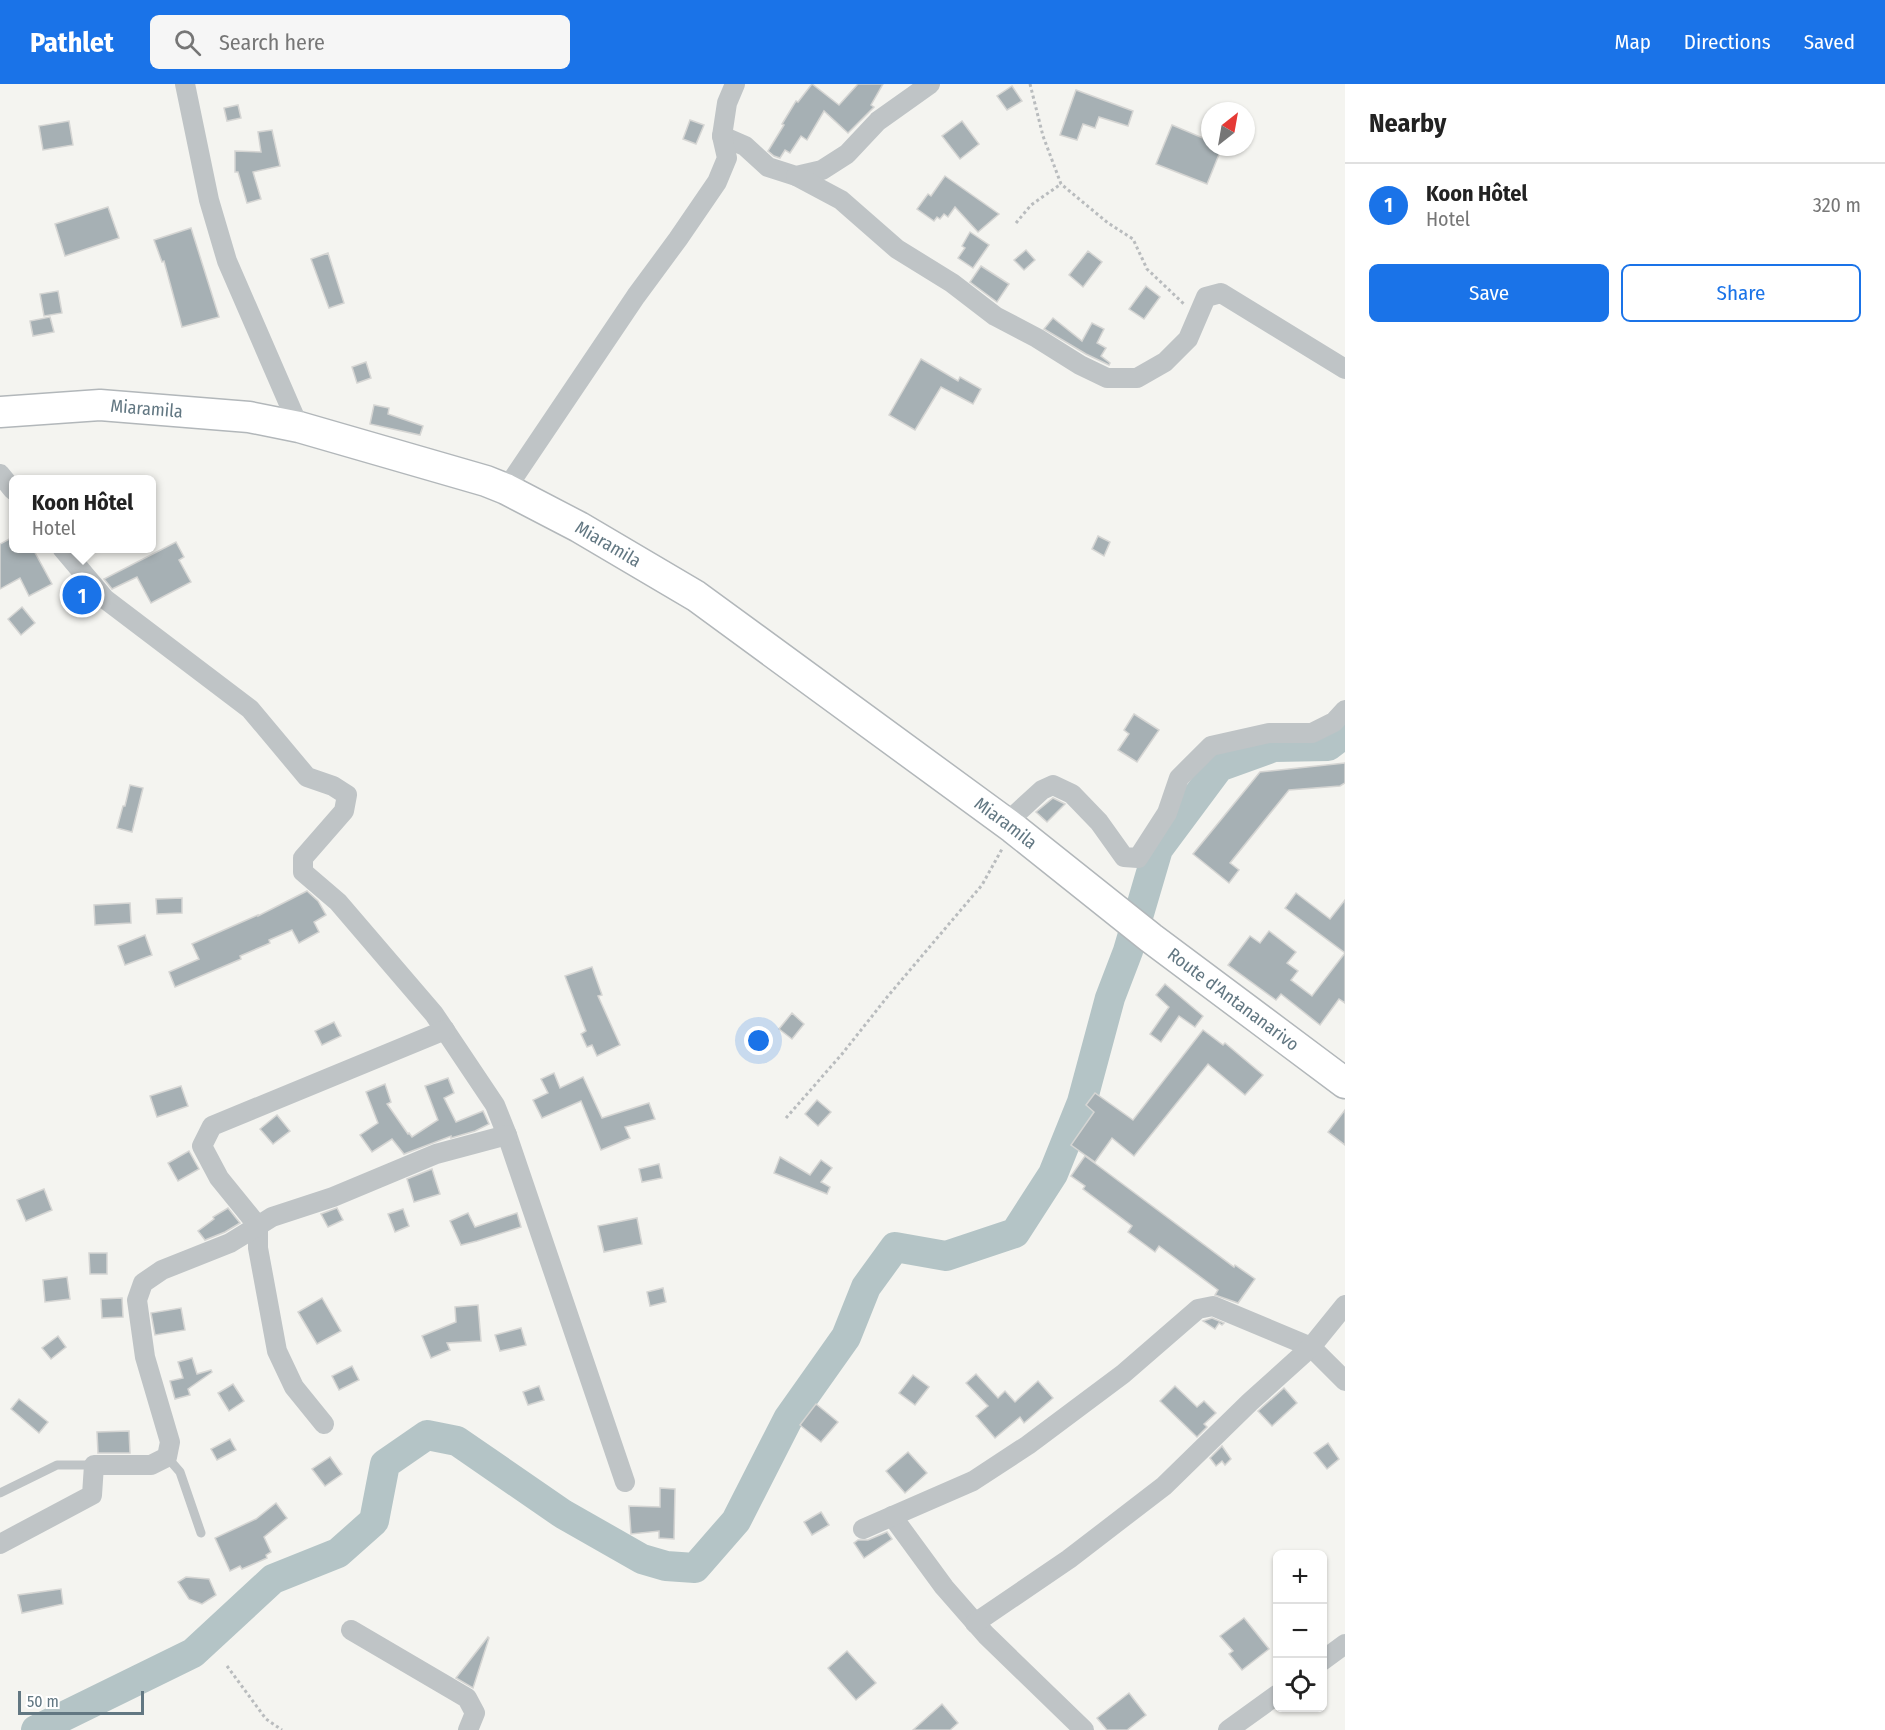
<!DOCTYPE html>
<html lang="en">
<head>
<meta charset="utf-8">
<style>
  body { margin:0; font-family:"Fira Sans Condensed",sans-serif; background:#f6f6f6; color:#222 }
  .controls { position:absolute; right:18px; bottom:18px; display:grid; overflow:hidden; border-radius:9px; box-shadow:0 2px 4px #0004 }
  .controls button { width:54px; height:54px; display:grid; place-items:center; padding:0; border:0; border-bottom:2px solid #e0e0e0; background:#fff; color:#222; font:30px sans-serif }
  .compass { position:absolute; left:1201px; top:18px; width:54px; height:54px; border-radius:50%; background:#fff; box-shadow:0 2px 4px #0004; rotate:31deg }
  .scale { position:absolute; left:18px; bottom:15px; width:126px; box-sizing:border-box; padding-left:6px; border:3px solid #627782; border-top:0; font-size:16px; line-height:21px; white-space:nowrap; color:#627782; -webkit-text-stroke:4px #fff; paint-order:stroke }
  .you { position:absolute; left:759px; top:957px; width:21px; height:21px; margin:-15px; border:4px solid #fff; border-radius:50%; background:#1a73e8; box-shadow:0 0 0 9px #1a73e833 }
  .badge { display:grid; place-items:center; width:39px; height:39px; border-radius:50%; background:#1a73e8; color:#fff; font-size:20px; font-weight:700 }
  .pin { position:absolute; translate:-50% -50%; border:3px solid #fff; box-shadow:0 2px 6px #0006 }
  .popup { position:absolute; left:9px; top:391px; width:147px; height:78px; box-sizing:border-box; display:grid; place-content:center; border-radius:9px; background:#fff; filter:drop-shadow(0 2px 4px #0005); font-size:20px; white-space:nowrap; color:#767676 }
  .popup b { font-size:22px; color:#222 }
  .popup::after { content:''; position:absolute; left:50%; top:100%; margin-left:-12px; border:12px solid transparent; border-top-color:#fff }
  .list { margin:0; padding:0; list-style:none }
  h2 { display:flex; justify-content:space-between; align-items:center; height:78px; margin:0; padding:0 24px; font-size:26px }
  h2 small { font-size:20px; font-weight:400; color:#767676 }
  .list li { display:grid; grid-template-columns:39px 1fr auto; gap:18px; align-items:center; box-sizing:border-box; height:84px; padding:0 24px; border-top:2px solid #e0e0e0 }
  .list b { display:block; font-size:22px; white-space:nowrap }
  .list p { margin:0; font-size:20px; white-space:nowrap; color:#767676 }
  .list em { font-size:20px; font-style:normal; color:#767676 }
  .actions { display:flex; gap:12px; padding:18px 24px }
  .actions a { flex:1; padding:14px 0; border:2px solid #1a73e8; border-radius:9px; text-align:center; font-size:21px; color:#1a73e8 }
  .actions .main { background:#1a73e8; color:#fff }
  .icon { flex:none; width:33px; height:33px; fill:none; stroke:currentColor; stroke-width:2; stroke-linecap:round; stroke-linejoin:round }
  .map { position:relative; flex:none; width:1345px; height:1646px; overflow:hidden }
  header { display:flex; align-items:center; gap:36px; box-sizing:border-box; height:84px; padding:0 30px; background:#1a73e8; color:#fff }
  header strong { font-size:28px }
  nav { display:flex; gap:33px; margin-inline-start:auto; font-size:21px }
  .search { width:420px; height:54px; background:#f6f6f6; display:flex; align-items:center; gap:15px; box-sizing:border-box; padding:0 21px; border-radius:9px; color:#767676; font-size:22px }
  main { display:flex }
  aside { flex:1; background:#fff }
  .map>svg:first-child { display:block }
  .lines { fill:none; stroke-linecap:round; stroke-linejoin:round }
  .river { stroke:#b4c4c6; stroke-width:30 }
  .building { fill:#a6b0b4; stroke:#d5d5d3; stroke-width:1.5 }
  .primary-casing { stroke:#b2b7ba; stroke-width:33 }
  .path { stroke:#b9bcbe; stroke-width:3; stroke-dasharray:3 3; stroke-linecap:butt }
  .service { stroke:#bfc4c6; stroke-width:9 }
  .minor { stroke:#bfc4c6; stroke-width:20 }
  .primary { stroke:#fff; stroke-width:30 }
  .labels { text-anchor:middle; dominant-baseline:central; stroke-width:6; stroke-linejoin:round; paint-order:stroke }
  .street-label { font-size:18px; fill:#627782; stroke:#fff }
</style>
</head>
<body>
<header>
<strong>Pathlet</strong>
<div class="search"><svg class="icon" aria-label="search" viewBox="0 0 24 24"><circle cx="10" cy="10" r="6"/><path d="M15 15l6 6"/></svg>Search here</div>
<nav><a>Map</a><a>Directions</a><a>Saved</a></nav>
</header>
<main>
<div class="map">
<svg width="1345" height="1646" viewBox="0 0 1345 1646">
  <rect width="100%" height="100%" fill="#f4f4f0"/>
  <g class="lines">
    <path class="river" d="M36,1646L193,1569L273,1495L338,1469L374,1437L385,1380L427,1351L457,1357L563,1430L642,1475L666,1482L695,1484L736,1437L788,1335L846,1253L866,1203L895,1163L946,1172L1015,1149L1053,1090L1082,1018L1110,914L1128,867L1158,765L1219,683L1274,663L1328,662L1345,649"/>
  </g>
  <g class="building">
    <path d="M812,0L839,21L858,0H883L871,21L874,23L848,49L824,27L807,56L801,52L790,69L785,66L780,74L774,72L768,67L784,41L782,40L796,17L798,18Z"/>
    <path d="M1012,2L1022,17L1007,26L997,12Z"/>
    <path d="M1076,6L1133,27L1128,42L1099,33L1095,44L1083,40L1077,56L1060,51Z"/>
    <path d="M238,21L241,34L227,37L224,24Z"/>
    <path d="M690,36L704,41L696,60L683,55Z"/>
    <path d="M69,37L73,61L43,66L39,42Z"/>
    <path d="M962,37L979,60L960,75L942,52Z"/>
    <path d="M1172,41L1210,57V63H1222L1207,100L1156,80Z"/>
    <path d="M272,46L280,82L253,88L261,115L247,119L238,88H235V67L261,68L258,48Z"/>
    <path d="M945,92L999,130L978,148L955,123L948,133L944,130L940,135L937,133L934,137L917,125L928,110L931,112Z"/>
    <path d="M108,123L119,154L65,172L55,140Z"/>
    <path d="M191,144L219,233L182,243L164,177L162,178L154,156Z"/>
    <path d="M970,148L989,161L973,184L958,174L965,164L962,162Z"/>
    <path d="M1026,166L1035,176L1024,186L1014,176Z"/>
    <path d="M1088,167L1102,178L1083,203L1069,191Z"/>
    <path d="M328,169L344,219L329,224L311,175Z"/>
    <path d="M981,182L1009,200L997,218L970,198Z"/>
    <path d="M1146,202L1160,213L1144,235L1129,225Z"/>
    <path d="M58,207L62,229L44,232L40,210Z"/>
    <path d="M50,233L54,248L33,252L30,237Z"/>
    <path d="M1053,234L1082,257L1092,239L1104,245L1097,259L1106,264L1101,272L1110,279L1109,281L1086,270L1044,245Z"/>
    <path d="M921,275L958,297L960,293L981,305L973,320L941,303L915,346L889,331Z"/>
    <path d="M366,278L371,294L357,299L352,283Z"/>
    <path d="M374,321L389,324L388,330L423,342L420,351L370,340Z"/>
    <path d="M1098,452L1110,458L1104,472L1092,465Z"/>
    <path d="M13,453V465H33L52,500L29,512L20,494L0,505V460Z"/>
    <path d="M176,458L184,473L179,476L191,498L151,519L137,493L112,505L104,495Z"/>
    <path d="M22,523L35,539L21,551L8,535Z"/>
    <path d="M1134,630L1159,646L1137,678L1118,666L1129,650L1124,646Z"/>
    <path d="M1345,679V699L1340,702L1289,706L1230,779L1239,786L1229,799L1193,770L1260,688Z"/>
    <path d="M130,701L143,704L132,748L117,744L123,722H125Z"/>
    <path d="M1053,714L1065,720L1047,738L1036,728Z"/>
    <path d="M307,807L318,817L326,831L314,838L319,848L299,859L292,846L269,856L270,859L240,872L241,875L175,903L169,888L199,875L192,860L258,831V832Z"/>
    <path d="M1296,809L1330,835L1345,816V919L1339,915L1320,941L1281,910L1276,916L1228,881L1250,852L1260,859L1269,847L1296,868L1287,879L1298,887L1291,896L1312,912L1345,869L1285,824Z"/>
    <path d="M182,814V829L157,830L156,815Z"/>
    <path d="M130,819L131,839L95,841L94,821Z"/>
    <path d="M145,851L152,871L125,881L118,862Z"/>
    <path d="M592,883L602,911L598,912L620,961L597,972L592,961L587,963L581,950L586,947L565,892Z"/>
    <path d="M1165,900L1203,932L1195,943L1179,932L1161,958L1150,950L1169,923L1156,911Z"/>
    <path d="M792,929L804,940L792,955L779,945Z"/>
    <path d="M334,938L341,952L322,961L315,947Z"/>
    <path d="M1203,946L1223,961L1225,959L1263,991L1245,1011L1208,980L1134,1072L1112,1054L1095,1078L1071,1061L1094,1028L1086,1021L1095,1009L1133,1036Z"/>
    <path d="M554,989L560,1004L583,993L602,1034L649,1019L655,1035L625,1043L630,1054L601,1066L581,1017L542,1034L533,1016L548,1009L541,995Z"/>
    <path d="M448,994L454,1009L444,1014L456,1038L483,1027L489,1040L475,1047L451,1054V1052L404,1070L392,1055L372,1068L360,1051L378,1039L366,1008L385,1000L391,1018L387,1020L408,1050L409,1049L412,1053L438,1036L425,1002Z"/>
    <path d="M181,1002L188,1022L157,1033L150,1012Z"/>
    <path d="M817,1016L831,1028L818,1042L805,1030Z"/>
    <path d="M1345,1026V1061L1328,1048Z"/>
    <path d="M277,1031L290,1047L273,1060L260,1045Z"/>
    <path d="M189,1067L199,1085L178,1097L168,1079Z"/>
    <path d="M1085,1072L1234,1183L1235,1181L1255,1195L1238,1219L1215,1211L1218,1206L1159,1162L1155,1168L1128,1148L1132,1142L1083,1105L1085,1102L1071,1092Z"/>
    <path d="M780,1073L810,1091L821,1076L832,1084L821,1098L830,1103L827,1110L774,1089Z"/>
    <path d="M659,1080L662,1094L642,1098L639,1085Z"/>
    <path d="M432,1085L440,1110L414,1118L407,1095Z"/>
    <path d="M44,1105L52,1126L26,1137L17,1116Z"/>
    <path d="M228,1124L240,1139L225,1148L205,1156L198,1147L214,1135L213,1133Z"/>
    <path d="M337,1124L343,1136L328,1143L321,1130Z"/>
    <path d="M403,1125L409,1142L395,1148L388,1130Z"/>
    <path d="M468,1129L475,1143L517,1129L521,1143L477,1157L461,1161L450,1137Z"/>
    <path d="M637,1134L642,1160L604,1168L598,1142Z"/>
    <path d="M89,1169H107V1190H90Z"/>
    <path d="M67,1193L70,1215L45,1218L43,1196Z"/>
    <path d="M663,1204L666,1218L650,1222L647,1208Z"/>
    <path d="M122,1214L123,1233L102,1234L101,1215Z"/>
    <path d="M322,1214L341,1247L317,1260L298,1228Z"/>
    <path d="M478,1221L481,1257L447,1259L450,1266L431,1274L422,1252L456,1238L455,1223Z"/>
    <path d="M181,1224L185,1246L155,1251L151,1229Z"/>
    <path d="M1212,1234L1224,1239L1222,1241L1219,1239L1215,1245L1203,1237Z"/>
    <path d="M521,1244L526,1261L500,1267L495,1251Z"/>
    <path d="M58,1252L66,1263L51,1275L42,1264Z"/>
    <path d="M192,1274L197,1290L211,1286L212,1288L188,1305L190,1311L175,1315L170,1297L183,1294L178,1278Z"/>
    <path d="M352,1282L359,1296L339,1306L332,1292Z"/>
    <path d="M976,1290L998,1314L1005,1307L1015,1318L1038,1297L1053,1314L1024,1339L1020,1333L995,1354L976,1332L988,1322L966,1299Z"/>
    <path d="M913,1291L929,1303L915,1321L899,1309Z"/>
    <path d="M233,1300L244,1317L229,1327L218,1309Z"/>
    <path d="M539,1302L544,1316L528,1321L523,1308Z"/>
    <path d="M1175,1302L1197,1323L1204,1317L1216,1329L1204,1340L1207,1343L1197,1353L1160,1317Z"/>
    <path d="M1284,1304L1297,1319L1272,1342L1258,1327Z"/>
    <path d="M19,1315L48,1338L39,1349L11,1325Z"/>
    <path d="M816,1320L838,1338L821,1358L800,1341Z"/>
    <path d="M129,1347L130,1369H98L97,1348Z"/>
    <path d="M230,1355L236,1366L217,1376L211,1365Z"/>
    <path d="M1328,1359L1339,1375L1327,1385L1314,1369Z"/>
    <path d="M1222,1362L1231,1375L1225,1381L1222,1377L1216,1382L1210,1374Z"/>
    <path d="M908,1368L927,1389L905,1409L886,1387Z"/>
    <path d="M330,1373L342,1390L325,1402L312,1385Z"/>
    <path d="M660,1404L675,1405L674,1455L659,1454V1447L631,1450L629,1422L660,1423Z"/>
    <path d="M276,1419L287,1434L264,1453L271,1468L266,1471L267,1474L242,1485L240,1482L230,1487L215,1454L256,1435Z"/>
    <path d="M821,1428L829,1441L812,1451L804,1438Z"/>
    <path d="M887,1448L892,1455L864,1474L854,1459L858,1456H868Z"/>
    <path d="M186,1493L209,1495L216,1511L202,1520L189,1515L178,1498Z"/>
    <path d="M61,1505L63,1520L22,1529L18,1511Z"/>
    <path d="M1244,1534L1269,1565L1242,1586L1229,1570L1233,1567L1220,1552Z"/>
    <path d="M488,1553L489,1554L473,1604L456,1594Z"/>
    <path d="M847,1567L876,1599L856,1616L828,1584Z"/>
    <path d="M1129,1609L1146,1631L1127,1646H1107L1097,1634Z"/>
    <path d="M942,1620L958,1639L950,1646H913Z"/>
  </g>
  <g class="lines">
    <defs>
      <g id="primary">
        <path id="s1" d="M0,328L100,321L249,333L299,343L486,397L506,405L579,443L696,512L1013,744L1151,854L1345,999"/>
      </g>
    </defs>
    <use href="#primary" class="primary-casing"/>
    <g class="path">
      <path d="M1030,0L1043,52L1061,100L1108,139L1133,155L1147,185L1185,221"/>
      <path d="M1016,139L1031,121L1061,100"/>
      <path d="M786,1034L842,970L888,912L982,801L1002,765"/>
      <path d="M227,1582L266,1635L282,1646"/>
    </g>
    <g class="service">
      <path d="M167,1373L180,1388L201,1449"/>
      <path d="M0,1409L57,1381H94"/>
    </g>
    <g class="minor">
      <path d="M185,0L209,116L227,177L299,343"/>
      <path d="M722,52L745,62L768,83L796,92L822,86L847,70L878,37L930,0"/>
      <path d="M796,92L841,116L897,165L952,199L995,232L1037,254L1080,281L1107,294H1137L1165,278L1188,255L1206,213L1221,209L1345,285"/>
      <path d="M0,390L13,406"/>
      <path d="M506,405L636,212L678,155L717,98L727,74L722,52L727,19L735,0"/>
      <path d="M62,464L105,515L250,625L307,693L333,702L347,711L344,727L303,774V788L338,818L434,930L495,1021L507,1051L625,1398"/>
      <path d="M1006,739L1042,706L1053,701L1072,710L1099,738L1124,773L1138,774L1167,729L1179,694L1211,662L1269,649H1312L1334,638L1345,626"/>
      <path d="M324,1340L294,1303L277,1267L258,1164V1142L219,1094L202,1062L212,1042L445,946"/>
      <path d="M892,1432L944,1503L986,1551L1084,1646"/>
      <path d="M863,1445L973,1397L1028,1361L1123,1290L1198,1225L1213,1222L1311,1263L1345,1297"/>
      <path d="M0,1460L92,1411L94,1381H151L167,1373L170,1358L145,1273L137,1216L143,1199L162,1186L230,1159L272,1133L333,1113L436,1070L507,1051"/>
      <path d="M975,1539L1069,1475L1164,1402L1250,1318L1311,1263L1345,1221"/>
      <path d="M351,1546L467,1614L475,1629L468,1646"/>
      <path d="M1322,1577L1345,1560"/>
      <path d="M1228,1646L1278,1610"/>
    </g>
    <use href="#primary" class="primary"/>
  </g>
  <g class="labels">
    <g class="street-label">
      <text stroke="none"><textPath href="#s1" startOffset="147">Miaramila</textPath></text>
      <text stroke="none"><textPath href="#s1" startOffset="633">Miaramila</textPath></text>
      <text stroke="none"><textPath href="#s1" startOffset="1119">Miaramila</textPath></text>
      <text stroke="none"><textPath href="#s1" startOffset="1407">Route d'Antananarivo</textPath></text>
    </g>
  </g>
</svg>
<div class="controls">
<button>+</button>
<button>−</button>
<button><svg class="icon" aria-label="locate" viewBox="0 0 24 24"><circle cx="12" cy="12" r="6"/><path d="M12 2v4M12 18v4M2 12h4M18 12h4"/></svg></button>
</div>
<svg class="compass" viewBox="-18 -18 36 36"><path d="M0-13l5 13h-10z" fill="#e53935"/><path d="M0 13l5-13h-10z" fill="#767676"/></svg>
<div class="scale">50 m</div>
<div class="you"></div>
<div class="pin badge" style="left:82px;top:511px">1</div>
<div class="popup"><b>Koon Hôtel</b>Hotel</div>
</div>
<aside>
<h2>Nearby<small></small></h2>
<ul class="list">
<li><span class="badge">1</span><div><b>Koon Hôtel</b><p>Hotel</p></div><em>320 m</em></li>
</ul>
<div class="actions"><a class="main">Save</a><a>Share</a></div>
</aside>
</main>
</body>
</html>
